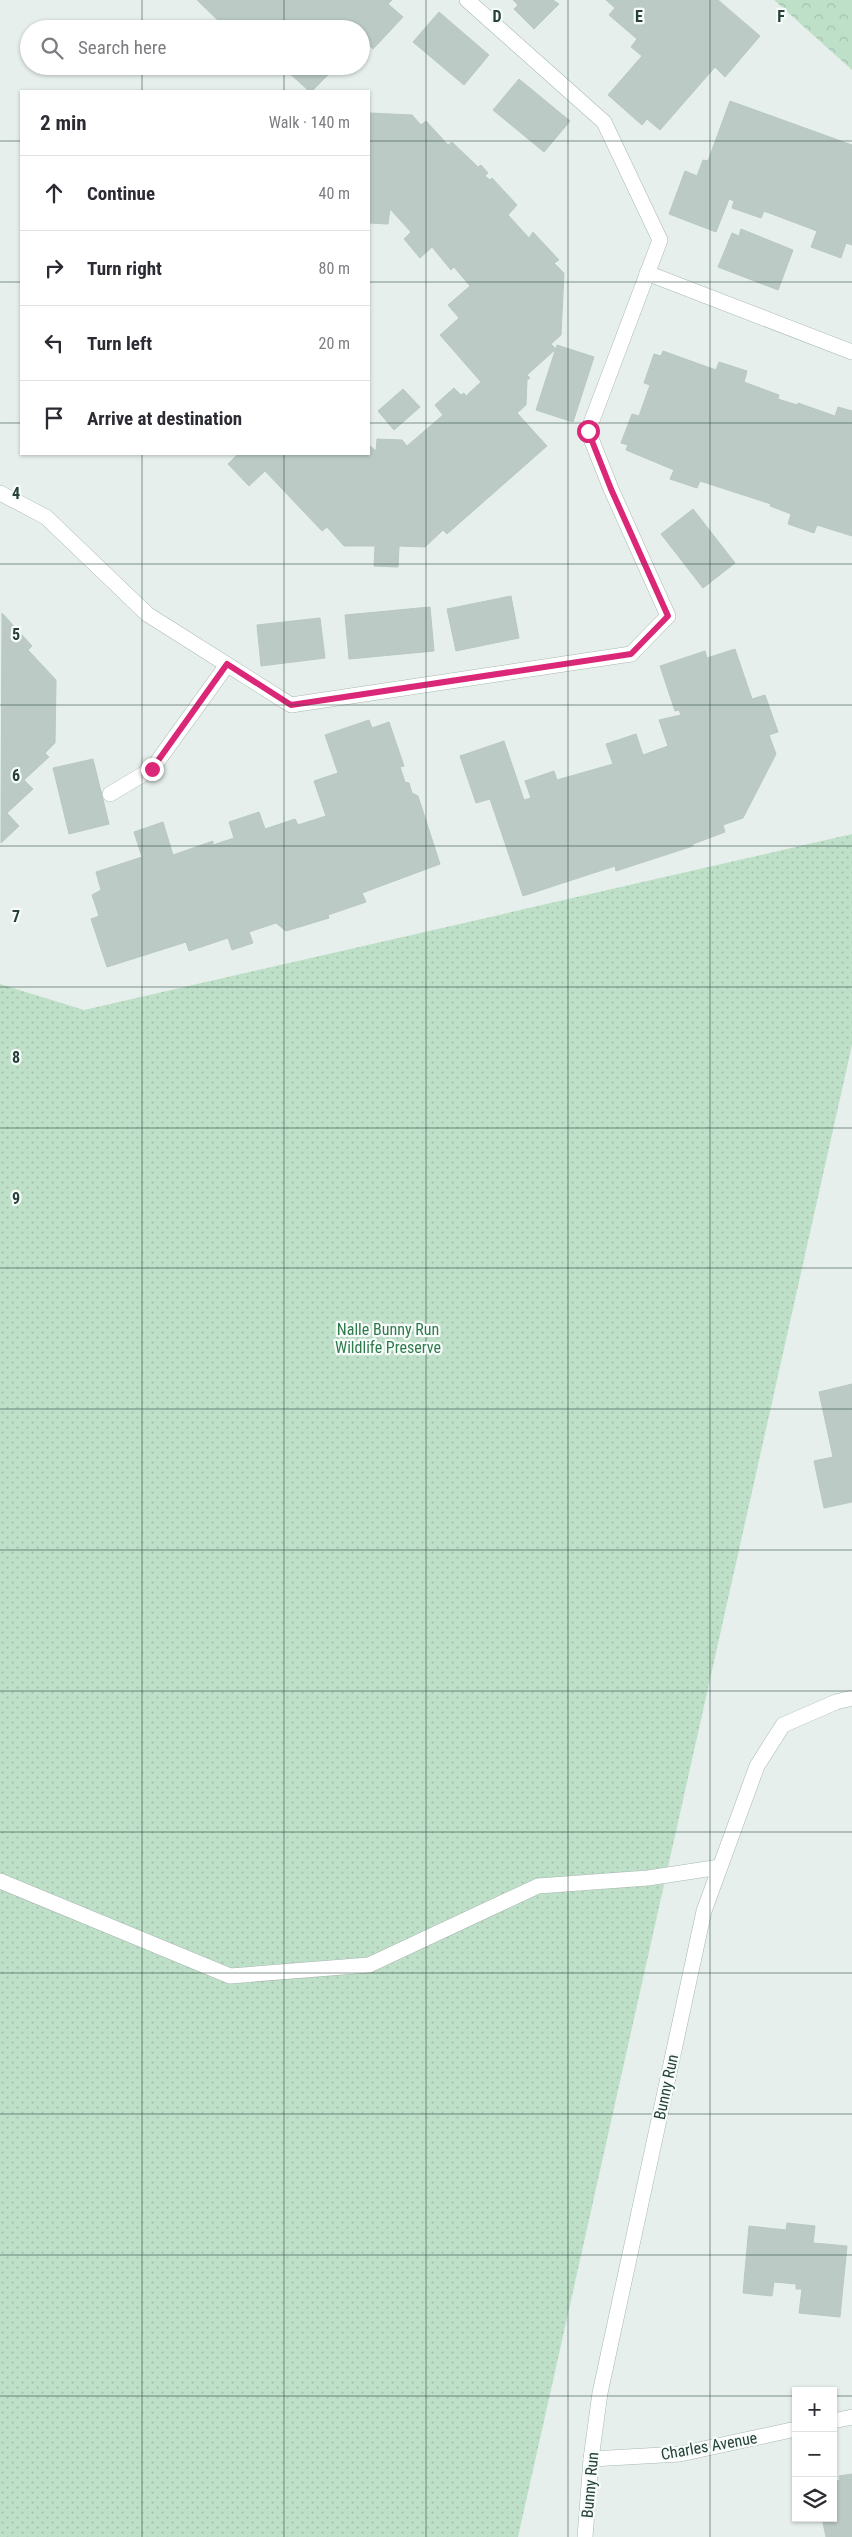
<!DOCTYPE html>
<html lang="en">
<head>
<meta charset="utf-8">
<style>
  body { margin:0; font-family:"Roboto Condensed",sans-serif; background:#f2f2f3; color:#2b2b33 }
  .controls { position:absolute; right:15px; bottom:15px; display:grid; overflow:hidden; border-radius:0px; box-shadow:0 1px 4px #0004 }
  .controls button { width:45px; height:45px; display:grid; place-items:center; padding:0; border:0; border-bottom:1px solid #e1e1e2; background:#fff; color:#2b2b33; font:25px sans-serif }
  .stop { position:absolute; width:15px; height:15px; margin:-11px; border:4px solid #db2777; border-radius:50%; background:#fff }
  .stop.end { background:#db2777; border-color:#fff; box-shadow:0 1px 5px #0008 }
  .list { margin:0; padding:0; list-style:none }
  h2 { display:flex; justify-content:space-between; align-items:center; height:65px; margin:0; padding:0 20px; font-size:21px }
  h2 small { font-size:16px; font-weight:400; color:#7c7c81 }
  .list li { display:grid; grid-template-columns:32px 1fr auto; gap:15px; align-items:center; box-sizing:border-box; height:75px; padding:0 20px; border-top:1px solid #e1e1e2 }
  .list b { display:block; font-size:19px; white-space:nowrap }
  .list em { font-size:16px; font-style:normal; color:#7c7c81 }
  .icon { flex:none; width:28px; height:28px; fill:none; stroke:currentColor; stroke-width:2; stroke-linecap:round; stroke-linejoin:round }
  .map { position:relative; flex:none; width:852px; height:2537px; overflow:hidden }
  .search { position:absolute; background:#fff; box-shadow:0 1px 4px #0004; left:20px; top:20px; width:350px; height:55px; display:flex; align-items:center; gap:12px; box-sizing:border-box; padding:0 18px; border-radius:28px; color:#7c7c81; font-size:19px }
  .panel { position:absolute; background:#fff; box-shadow:0 1px 4px #0004; left:20px; top:90px; width:350px; height:365px; border-radius:0px }
  .map>svg:first-child { display:block }
  .forest { fill:url(#forest-crowns) }
  .park { fill:url(#park-dots) }
  .building { fill:#bbcac4; stroke:#b8c9c2 }
  .lines { fill:none; stroke-linecap:round; stroke-linejoin:round }
  .lane-casing { stroke:#a8b8b2; stroke-width:16 }
  .street-casing { stroke:#a8b8b2; stroke-width:16 }
  .lane { stroke:#fff; stroke-width:15 }
  .street { stroke:#fff; stroke-width:15 }
  .route { stroke:#db2777; stroke-width:6 }
  .grid { fill:none; stroke:#24423a; stroke-width:1; stroke-opacity:0.55 }
  .labels { text-anchor:middle; dominant-baseline:central; stroke-width:4.5; stroke-linejoin:round; paint-order:stroke }
  .park-label { font-size:16px; fill:#2d7a4b; stroke:#f7fbf9 }
  .street-label { font-size:16px; fill:#24423a; stroke:#f7fbf9 }
  .grid-label { font-size:16px; text-anchor:middle; font-weight:bold; fill:#24423a; stroke:#f7fbf9; stroke-width:4.5; stroke-linejoin:round; paint-order:stroke }
</style>
</head>
<body>
<div class="map">
<svg width="852" height="2537" viewBox="0 0 852 2537">
  <defs>
    <pattern id="forest-crowns" width="20" height="18" patternUnits="userSpaceOnUse" patternTransform="scale(1.25)"><rect width="20" height="18" fill="#bfe0c8"/><path d="M2 6a3 3 0 1 1 6 0M12 15a3 3 0 1 1 6 0" fill="none" stroke="#a4c1ad"/></pattern>
    <pattern id="park-dots" width="8" height="8" patternUnits="userSpaceOnUse" patternTransform="scale(1.25)"><rect width="8" height="8" fill="#bfe0c8"/><path d="M2 2h.1M6 6h.1" fill="none" stroke="#a4c1ad" stroke-width="1.8" stroke-linecap="round"/></pattern>
  </defs>
  <rect width="100%" height="100%" fill="#e6efeb"/>
  <path class="forest" d="M774,0H852V70Z"/>
  <path class="park" d="M852,834V1045L518,2537H0V984L84,1010Z"/>
  <g class="building">
    <path d="M197,0H392L388,4L403,17L373,49L361,38V29H227Z"/>
    <path d="M513,0H553L559,4L534,29L514,9L518,5Z"/>
    <path d="M606,0H718L760,36L725,77L715,67L660,130L647,119L642,125L608,95L642,56L631,47L637,39L609,15L615,8Z"/>
    <path d="M439,12L489,55L464,85L413,42Z"/>
    <path d="M276,66H333L334,69L312,91H309L287,71L284,74Z"/>
    <path d="M519,79L570,121L544,152L493,110Z"/>
    <path d="M730,101L852,145V245L846,243L841,258L811,247L817,231L764,211L761,218L732,208L734,201L729,199L716,232L669,214L685,171L697,176L703,160L708,161Z"/>
    <path d="M369,113L412,115L421,125L426,121L448,145L452,142L478,167L481,165L488,173L485,176L490,180L492,178L517,205L508,215L529,238L533,232L559,260L554,263L564,273L561,335L551,344L556,349L527,375L530,378L527,380L526,405L517,413L547,446L447,534L443,530L425,547L399,546L398,567L374,566L375,546H344L327,527L322,531L265,471L249,486L228,464L238,454H369V445L376,451L377,439L402,440L407,446L443,415L435,405L454,388L461,395L464,393L466,396L481,382L440,335L459,318L448,305L470,286L454,267L451,270L432,247L420,258L404,239L411,232L390,209L388,224L369,223Z"/>
    <path d="M741,229L793,250L778,290L718,267L732,233L739,236Z"/>
    <path d="M557,345L594,357L573,422L536,410Z"/>
    <path d="M663,351L716,370L719,362L747,371L744,382L779,395L778,399L797,405L798,403L835,416L838,407L852,411V536L817,525L814,533L788,524L791,514L770,506L771,504L700,481L697,488L670,479L674,470L626,450L628,445L621,443L632,414L639,416L650,385L644,383L654,354L661,356Z"/>
    <path d="M403,389L420,407L394,430L378,411Z"/>
    <path d="M693,509L735,563L703,588L661,534Z"/>
    <path d="M511,596L519,638L456,651L447,609Z"/>
    <path d="M430,607L434,651L349,659L345,615Z"/>
    <path d="M2,613L32,646L28,650L56,680L55,743L45,753L49,757L24,780L33,789L7,813L19,826L1,843Z"/>
    <path d="M320,618L325,658L261,666L257,625Z"/>
    <path d="M735,649L752,699L765,695L778,732L769,735L776,754L743,818L723,825L725,832L693,844V846L616,871L615,866L523,896L490,799L476,803L460,756L504,741L524,800L531,798L525,781L554,771L557,780L613,764L606,744L636,734L643,755L668,746L659,720L681,715L679,710L675,711L660,666L705,651L707,658Z"/>
    <path d="M369,720L372,728L389,722L404,766L400,767L405,782L409,783L412,793L418,796L440,864L362,893L366,902L328,915L329,918L286,931L276,923L249,932L253,943L232,950L228,938L189,951L186,942L107,967L91,919L99,916L92,895L101,890L96,872L142,857L134,832L163,822L173,855L213,841V845L234,838L229,822L259,812L265,829L295,819L298,825L326,816L314,781L338,773L325,735Z"/>
    <path d="M93,759L109,824L69,834L53,768Z"/>
    <path d="M852,1384V1502L824,1508L814,1461L833,1457L819,1392Z"/>
    <path d="M787,2223L815,2226L813,2243L847,2246L840,2317L799,2313L802,2289H796V2284L774,2282L772,2296L743,2293L749,2226L786,2230Z"/>
    <path d="M852,2474V2537H826L822,2518H833V2482L840,2480L839,2476Z"/>
  </g>
  <g class="lines">
    <defs>
      <g id="lane">
        <path d="M647,273L852,352"/>
        <path d="M0,493L46,517L147,614L291,705L631,654L668,616L611,489L588,431L660,240L604,122L467,0"/>
        <path d="M110,794L152,769L227,665"/>
        <path d="M0,1881L230,1976L369,1965L538,1886L648,1878L720,1867"/>
      </g>
      <g id="street">
        <path d="M833,2421L852,2417"/>
        <path d="M591,2459L680,2454L796,2429"/>
        <path d="M585,2537L591,2459L600,2393L704,1911L757,1766L783,1725L836,1702L852,1698"/>
      </g>
    </defs>
    <use href="#lane" class="lane-casing"/>
    <use href="#street" class="street-casing"/>
    <use href="#lane" class="lane"/>
    <use href="#street" class="street"/>
  </g>
  <g class="lines">
    <path class="route" d="M152,769L227,664L291,705L631,654L668,616L611,489L588,431"/>
  </g>
  <path class="grid" d="M142,0V29M284,0V29M426,0V2537M568,0V2537M710,0V2537M142,66V91M284,66V91M0,141H21M369,141H852M0,282H21M369,282H852M0,423H21M369,423H852M142,454V2537M284,454V2537M0,564H852M0,705H852M0,846H852M0,987H852M0,1128H852M0,1268H852M0,1409H852M0,1550H852M0,1691H852M0,1832H852M0,1973H852M0,2114H852M0,2255H852M0,2396H796M833,2396H852"/>
  <g class="labels">
    <g class="park-label">
      <text x="388" y="1329">Nalle Bunny Run<tspan x="388" dy="18">Wildlife Preserve</tspan></text>
    </g>
    <g class="street-label">
      <text transform="translate(666 2087) rotate(-78)">Bunny Run</text>
      <text transform="translate(709 2446) rotate(-10)">Charles Avenue</text>
      <text transform="translate(590 2485) rotate(-85)">Bunny Run</text>
    </g>
  </g>
  <g class="grid-label">
    <text x="497" y="22">D</text>
    <text x="639" y="22">E</text>
    <text x="781" y="22">F</text>
    <text x="16" y="499">4</text>
    <text x="16" y="640">5</text>
    <text x="16" y="781">6</text>
    <text x="16" y="922">7</text>
    <text x="16" y="1063">8</text>
    <text x="16" y="1204">9</text>
  </g>
</svg>
<div class="controls">
<button>+</button>
<button>−</button>
<button><svg class="icon" aria-label="layers" viewBox="0 0 24 24"><path d="M12 4l9 5-9 5-9-5zM3 14l9 5 9-5"/></svg></button>
</div>
<div class="stop" style="left:588px;top:431px"></div>
<div class="stop end" style="left:152px;top:769px"></div>
<div class="search"><svg class="icon" aria-label="search" viewBox="0 0 24 24"><circle cx="10" cy="10" r="6"/><path d="M15 15l6 6"/></svg>Search here</div>
<section class="panel">
<h2>2 min<small>Walk · 140 m</small></h2>
<ul class="list">
<li><svg class="icon" aria-label="ahead" viewBox="0 0 24 24"><path d="M12 20V5M6 11l6-6 6 6"/></svg><div><b>Continue</b></div><em>40 m</em></li>
<li><svg class="icon" aria-label="right" viewBox="0 0 24 24"><path d="M7 20v-9h11M14 6l5 5-5 5"/></svg><div><b>Turn right</b></div><em>80 m</em></li>
<li><svg class="icon" aria-label="left" viewBox="0 0 24 24"><path d="M17 20v-9H6M10 6l-5 5 5 5"/></svg><div><b>Turn left</b></div><em>20 m</em></li>
<li><svg class="icon" aria-label="arrive" viewBox="0 0 24 24"><path d="M6 21V4h12l-3 4 3 4H6"/></svg><div><b>Arrive at destination</b></div></li>
</ul>
</section>
</div>
</body>
</html>
